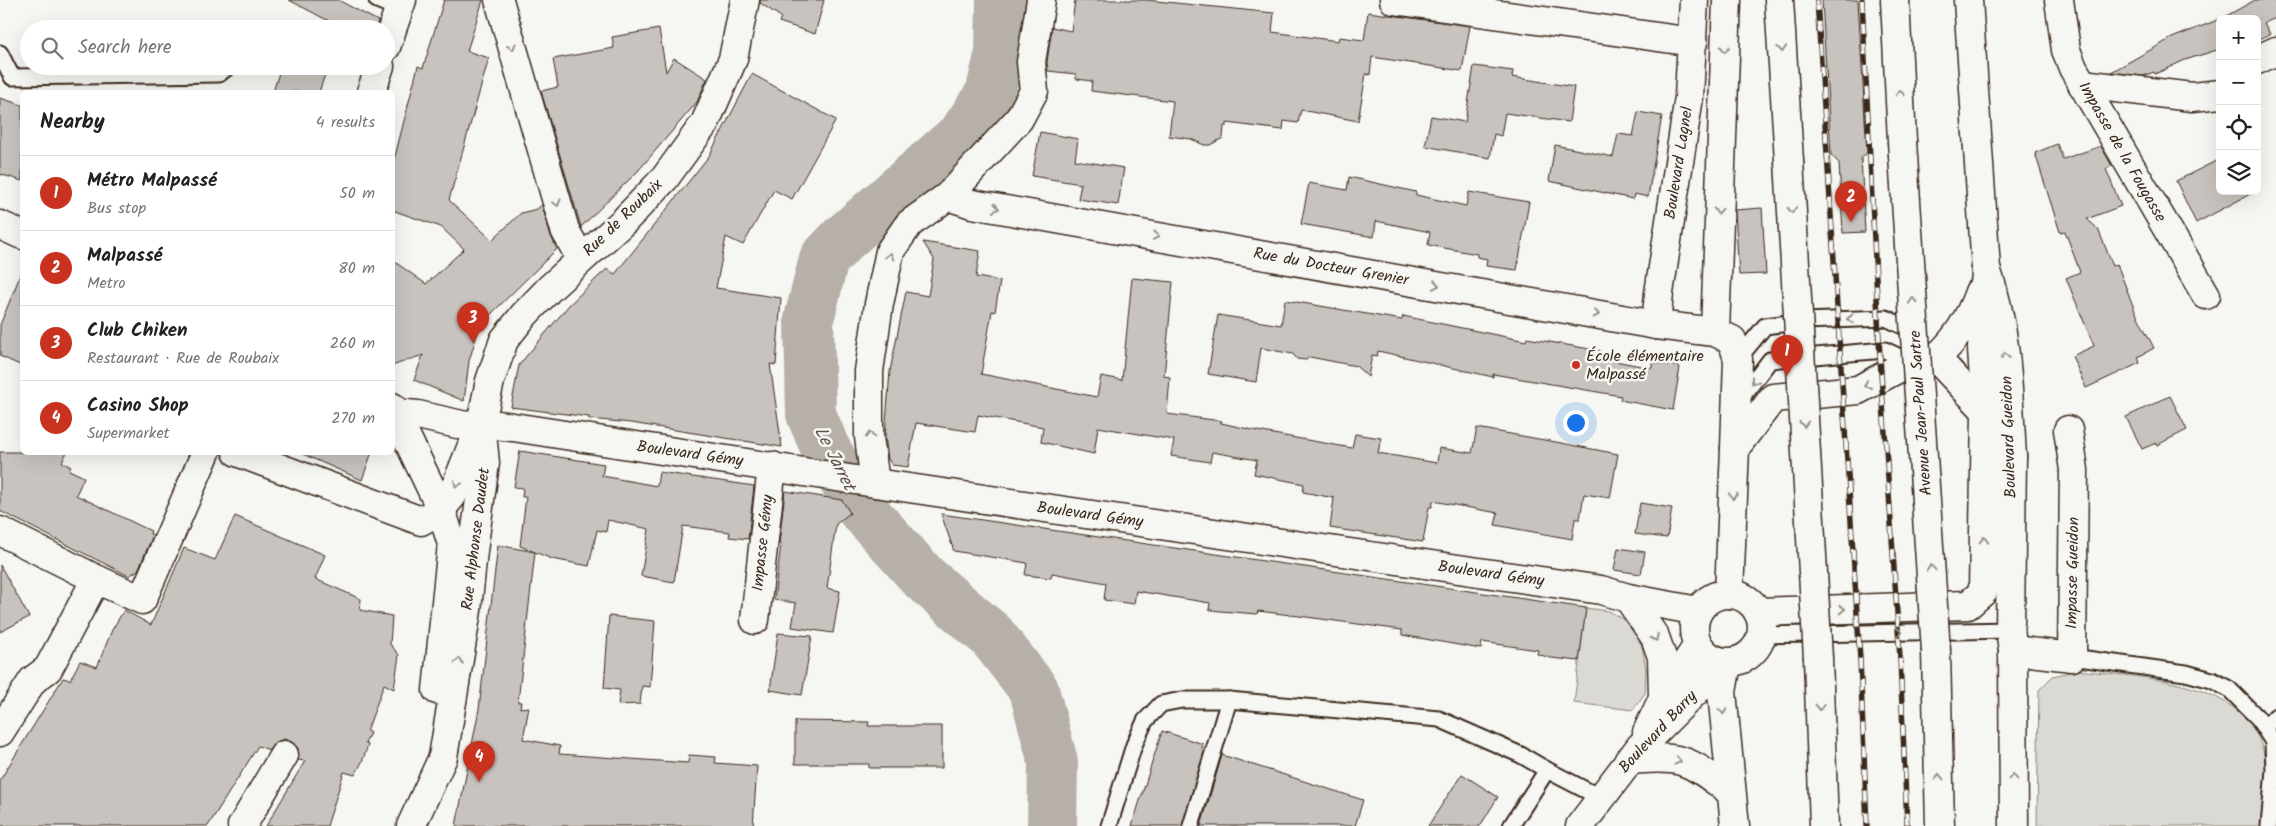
<!DOCTYPE html>
<html lang="en">
<head>
<meta charset="utf-8">
<style>
  body { margin:0; font-family:Kalam,sans-serif; background:#f2f2f2; color:#222 }
  .controls { position:absolute; right:15px; top:15px; display:grid; overflow:hidden; border-radius:8px; box-shadow:0 5px 20px #0002 }
  .controls button { width:45px; height:45px; display:grid; place-items:center; padding:0; border:0; border-bottom:1px solid #e0e0e0; background:#fff; color:#222; font:25px sans-serif }
  .you { position:absolute; left:1575px; top:422px; width:18px; height:18px; margin:-12px; border:4px solid #fff; border-radius:50%; background:#1a73e8; box-shadow:0 0 0 8px #1a73e833 }
  .badge { display:grid; place-items:center; width:32px; height:32px; border-radius:50%; background:#c8321e; color:#fff; font-size:16px; font-weight:700 }
  .pin { position:absolute; translate:-50% -41px; filter:drop-shadow(0 1px 2px #0008) }
  .pin::after { content:''; position:absolute; top:26px; width:18px; height:15px; background:inherit; clip-path:polygon(0 0,100% 0,50% 100%) }
  .list { margin:0; padding:0; list-style:none }
  h2 { display:flex; justify-content:space-between; align-items:center; height:65px; margin:0; padding:0 20px; font-size:21px }
  h2 small { font-size:16px; font-weight:400; color:#767676 }
  .list li { display:grid; grid-template-columns:32px 1fr auto; gap:15px; align-items:center; box-sizing:border-box; height:75px; padding:0 20px; border-top:1px solid #e0e0e0 }
  .list b { display:block; font-size:19px; white-space:nowrap }
  .list p { margin:0; font-size:16px; white-space:nowrap; color:#767676 }
  .list em { font-size:16px; font-style:normal; color:#767676 }
  .icon { flex:none; width:28px; height:28px; fill:none; stroke:currentColor; stroke-width:2; stroke-linecap:round; stroke-linejoin:round }
  .map { position:relative; flex:none; width:2276px; height:826px; overflow:hidden }
  .search { position:absolute; background:#fff; box-shadow:0 5px 20px #0002; left:20px; top:20px; width:375px; height:55px; display:flex; align-items:center; gap:12px; box-sizing:border-box; padding:0 18px; border-radius:28px; color:#767676; font-size:19px }
  .panel { position:absolute; background:#fff; box-shadow:0 5px 20px #0002; left:20px; top:90px; width:375px; height:365px; border-radius:8px }
  .map>svg:first-child { display:block }
  .green { fill:#dad9d3; stroke:#8a8278 }
  .lines { fill:none; stroke-linecap:round; stroke-linejoin:round }
  .river { stroke:#b6b0a9; stroke-width:50 }
  .building { fill:#c8c3be; stroke:#3b2a1e }
  .lane-casing { stroke:#3b2a1e; stroke-width:19 }
  .street-casing { stroke:#3b2a1e; stroke-width:31 }
  .secondary-casing { stroke:#3b2a1e; stroke-width:31 }
  .highway-casing { stroke:#3b2a1e; stroke-width:31 }
  .lane { stroke:#f6f6f2; stroke-width:15 }
  .street { stroke:#f6f6f2; stroke-width:28 }
  .secondary { stroke:#f6f6f2; stroke-width:28 }
  .highway { stroke:#f6f6f2; stroke-width:28 }
  .rail-casing { stroke:#3b2a1e; stroke-width:5.5 }
  .rail { stroke:#f6f6f2; stroke-width:4; stroke-dasharray:11; stroke-linecap:butt }
  .highway-bridge-casing { stroke:#3b2a1e; stroke-width:31; stroke-linecap:butt }
  .highway-bridge { stroke:#f6f6f2; stroke-width:28 }
  .oneway { stroke:#989088 }
  .poi-dot { fill:#c8321e; stroke:#f6f6f2; stroke-width:2 }
  .labels { text-anchor:middle; dominant-baseline:central; stroke-width:5; stroke-linejoin:round; paint-order:stroke }
  .street-label { font-size:16px; fill:#3b2a1e; stroke:#f6f6f2 }
  .poi-label { font-size:16px; fill:#3b2a1e; stroke:#f6f6f2; text-anchor:start }
  .water-label { font-size:18px; font-style:italic; fill:#605248; stroke:#f6f6f2 }
</style>
</head>
<body>
<div class="map">
<svg width="2276" height="826" viewBox="0 0 2276 826">
  <rect width="100%" height="100%" fill="#f6f6f2"/>
  <filter id="ink" filterUnits="userSpaceOnUse"><feTurbulence type="fractalNoise" baseFrequency=".02" numOctaves="2"/><feDisplacementMap in="SourceGraphic" scale="10" xChannelSelector="R" yChannelSelector="G"/><feConvolveMatrix kernelMatrix="1 2 1 2 8 2 1 2 1" color-interpolation-filters="sRGB"/></filter>
  <g filter="url(#ink)">
    <g class="green">
      <path d="M1586,608L1609,611L1623,619L1641,640L1646,669L1645,693L1633,710L1574,703Z"/>
      <path d="M2078,670C2139,678 2241,677 2263,750C2270,774 2264,801 2262,826H2037L2039,690L2053,676Z"/>
    </g>
    <g class="lines">
      <path class="river" d="M1001,0L1000,53L990,94L963,134L843,239L824,259L809,319L811,414L826,450L859,506L924,578L992,636L1034,690L1053,762L1052,826"/>
    </g>
    <g class="building">
      <path d="M289,0H338L378,21L376,29H344Z"/>
      <path d="M444,0H483L467,51L489,58L449,200L492,240L521,213L537,209L542,205L550,234L557,249L486,319L479,328L469,361L464,401L414,380L423,355L392,366V260L426,284L464,249L441,227L392,210V168L418,66L423,68Z"/>
      <path d="M760,0H824L815,34L779,22L781,17L760,3Z"/>
      <path d="M1075,0H1146L1274,13L1272,32L1338,41L1339,37L1364,40L1368,12L1470,26L1462,71L1372,57L1370,75L1366,74L1358,121L1301,110L1298,123L1284,121L1283,130L1227,123V126H1224L1223,138L1210,145H1204L1191,139L1169,136L1173,101L1091,91L1092,81L1076,79V74L1048,71L1047,62L1052,27L1071,31Z"/>
      <path d="M1822,0H1858L1867,153L1861,158L1865,232L1843,233L1839,163L1831,155Z"/>
      <path d="M2255,0H2276V18L2264,23L2270,34L2257,40V19H2221Z"/>
      <path d="M2220,19V49L2185,60L2155,74L2154,72L2143,76L2111,72L2172,38Z"/>
      <path d="M659,29L666,72L674,58L707,79L697,102L638,171L581,227L541,91L558,87L553,59L614,48L612,37Z"/>
      <path d="M281,66H328L319,92H273Z"/>
      <path d="M1474,66L1513,71L1512,77L1574,87L1569,122L1505,113L1501,136L1494,134L1490,158L1425,146L1431,116L1465,122Z"/>
      <path d="M752,74L836,120L792,199L774,190L743,245L726,237L716,288L781,298L776,365L770,364L782,447L631,423L589,419V417L511,407L519,365L569,305L598,277L607,269L615,274L655,224L709,156Z"/>
      <path d="M0,98L22,105V181L0,174Z"/>
      <path d="M1638,112L1662,116L1648,197L1634,194L1633,199L1549,181L1555,145L1613,157L1618,134L1633,136Z"/>
      <path d="M1040,132L1078,139L1075,160L1124,168L1118,205L1078,199L1081,184L1032,176Z"/>
      <path d="M2057,144L2063,159L2101,146L2112,166L2106,169L2121,206L2087,219L2098,229L2113,266L2117,264L2135,311L2154,348L2138,357L2140,363L2086,388L2072,356L2094,346L2066,278L2080,272L2065,231L2060,232L2035,153Z"/>
      <path d="M2220,159V191H2256L2196,223L2176,181Z"/>
      <path d="M1349,177L1416,192V195L1466,206L1469,192L1529,202L1517,270L1486,266L1487,259L1477,257V254L1428,245L1430,232L1376,221L1374,237L1301,224L1309,183L1347,190Z"/>
      <path d="M1762,208L1766,274L1739,275L1735,210Z"/>
      <path d="M923,242L980,251L976,277L1000,281L995,312L992,311L981,374L1097,397L1101,376L1122,380L1132,278L1173,282L1164,376L1170,377L1167,414L1222,421L1221,423L1262,432L1352,448L1355,434L1381,438L1378,453L1437,463L1439,448L1472,453L1477,428L1561,443L1618,454L1610,498L1584,494L1580,519H1575L1572,539L1495,525L1498,513L1433,501L1432,507H1429L1423,542L1410,540L1330,528L1334,498L1303,492L1304,484L1254,474L1257,460L1212,452L1210,462L1171,456L1174,440L1098,427L1094,454L1041,442L1043,427L978,415L975,432L916,423L908,467L892,465L888,459L885,436L890,371L906,292L928,296L934,259Z"/>
      <path d="M22,271V366L0,356V325Z"/>
      <path d="M1285,300L1402,320L1403,316L1526,341L1527,338L1601,351L1599,358L1652,368V362L1680,367L1673,410L1620,400L1621,396L1493,374V377L1378,351L1377,356L1372,355L1368,377L1356,366L1310,357L1306,360L1297,359L1293,354L1261,348L1256,382L1208,374L1218,315L1281,325Z"/>
      <path d="M2170,396L2187,430L2157,445L2156,443L2142,449L2126,417Z"/>
      <path d="M520,451L604,464L602,476L657,486L659,472L754,486L748,539L729,537L730,532L683,526L674,582L641,576L649,529L608,520L606,532L597,530L589,566L552,559L520,546L526,497H522L523,488L514,487Z"/>
      <path d="M0,452H67L62,462L71,467L69,470L84,477L76,495L151,531L150,534L153,535L138,570L129,576L0,511Z"/>
      <path d="M298,452H372L362,480Z"/>
      <path d="M785,491L842,500L850,513L836,524L827,588L840,591L833,633L792,627L796,603L774,600L781,544H779Z"/>
      <path d="M1640,503L1672,508L1667,538L1635,534Z"/>
      <path d="M941,514L1586,608L1579,661L1551,658L1537,654L1538,650L1482,642L1481,649L1402,635V630L1299,616L1258,611L1257,614L1209,610L1210,603L1136,591L1134,604L1104,600L1106,583L1052,573L1051,578L1025,575L1027,563L954,551Z"/>
      <path d="M235,516L325,555L315,579L361,599L360,610L392,616L390,644L399,655L394,689L384,684L367,731L370,733L365,743L368,745L362,762L355,775L344,772L327,826H266L305,761L298,760V748L292,742L284,739L276,742L269,750L258,746L208,826H0V780L63,678L70,680L80,661L97,667L112,630L124,610L151,625L184,548L215,560Z"/>
      <path d="M498,545L535,552L518,702H521L520,708L529,707L523,739L560,746L559,754L688,763L689,755L716,757L715,763L757,766L753,826H456L479,709Z"/>
      <path d="M1618,548L1645,552L1641,574L1614,570Z"/>
      <path d="M0,565L29,617L0,632Z"/>
      <path d="M609,616L655,621L650,687L642,686L640,704L618,705L620,690L604,688Z"/>
      <path d="M778,633L812,636L802,695L770,690Z"/>
      <path d="M795,721L869,722L868,726H942V768H869V764H795Z"/>
      <path d="M1162,731L1203,744L1202,748L1205,749L1182,826H1132Z"/>
      <path d="M1222,755L1363,800L1355,826H1201Z"/>
      <path d="M1462,774L1498,797L1480,826H1428Z"/>
    </g>
    <g class="lines">
      <defs>
        <g id="lane">
          <path d="M377,0L399,9"/>
          <path d="M0,53L12,77L219,74L229,66"/>
          <path d="M1738,359L1765,326L1804,321L1886,318L1913,331L1917,336"/>
          <path d="M1739,401L1770,360L1885,350L1910,362"/>
          <path d="M1762,635L2010,630"/>
          <path d="M2072,657L2186,673L2212,680L2229,689L2257,717L2273,742L2274,770L2269,826"/>
          <path d="M2264,728L2276,716"/>
          <path d="M1109,826L1134,745L1145,721L1161,704L1182,700H1229L1439,719L1521,755L1547,770"/>
          <path d="M1191,826L1229,700"/>
          <path d="M1511,826L1547,770L1601,798"/>
        </g>
        <g id="street">
          <path d="M499,0L565,230L581,259"/>
          <path d="M1394,0L1693,42"/>
          <path d="M1968,0L1986,269C2008,328 2008,394 2012,456"/>
          <path d="M2059,0L2066,50L2073,68L2206,295"/>
          <path d="M2257,60L2276,51"/>
          <path d="M2082,84L2192,97L2220,94"/>
          <path d="M948,196L972,204L1656,325L1715,332L1732,340L1738,359L1735,448"/>
          <path d="M0,225L22,235"/>
          <path d="M1656,325L1659,293L1689,97L1694,0"/>
          <path d="M1936,358C1957,339 1970,318 1979,292"/>
          <path d="M237,452L421,521L441,509L452,496L481,423L490,381L504,340L524,315L550,288L624,221L665,178L705,123L733,59L745,0"/>
          <path d="M875,483L869,437V371L879,304L890,251L909,224L948,196L1019,119L1034,91L1031,62L1041,0"/>
          <path d="M0,531L96,579"/>
          <path d="M1628,598L1655,637L1662,657L1663,698L1647,732"/>
          <path d="M1758,612L1968,605L1983,592L1986,411L1982,349L1986,269"/>
          <path d="M755,620L772,466"/>
          <path d="M2013,650L2072,657L2074,470L2068,430"/>
          <path d="M1663,698L1698,645"/>
          <path d="M0,732L33,680L48,669L96,579L142,600L206,452"/>
          <path d="M242,826L284,755"/>
          <path d="M1580,826L1640,747L1706,681L1715,661"/>
        </g>
        <g id="secondary">
          <path d="M386,47L402,0"/>
          <path d="M371,92L380,66"/>
          <path d="M392,407L441,509L452,544L437,690"/>
          <path d="M395,413L418,415L466,426L481,423L513,427L875,483L1601,590L1628,598L1698,611"/>
          <circle cx="1728" cy="628" r="34"/>
          <path d="M1729,594L1735,448L1773,398L1858,390L1910,362L1936,358L1986,411L2012,456L2010,630"/>
          <path d="M411,826L443,757L467,610L473,551L485,463L481,423"/>
        </g>
        <g id="highway">
          <path d="M1779,0L1789,161"/>
          <path d="M1895,0L1902,141"/>
          <path d="M1715,332L1727,0"/>
          <path d="M2010,630L2013,650L2014,826"/>
          <path d="M1936,651L1940,826"/>
          <path d="M1818,658L1824,826"/>
          <path d="M1727,663L1722,692L1735,826"/>
          <path d="M1629,760C1646,759 1665,756 1681,761C1699,766 1715,781 1731,792"/>
        </g>
      </defs>
      <use href="#lane" class="lane-casing"/>
      <use href="#street" class="street-casing"/>
      <use href="#secondary" class="secondary-casing"/>
      <use href="#highway" class="highway-casing"/>
      <use href="#lane" class="lane"/>
      <use href="#street" class="street"/>
      <use href="#secondary" class="secondary"/>
      <use href="#highway" class="highway"/>
      <defs>
        <g id="rail">
          <path d="M1817,0L1860,659L1867,826"/>
          <path d="M1862,0L1880,358L1900,658L1907,826"/>
        </g>
      </defs>
      <use href="#rail" class="rail-casing"/>
      <use href="#rail" class="rail"/>
      <defs>
        <g id="highway-bridge">
          <path d="M1902,141L1936,651"/>
          <path d="M1789,161L1818,658"/>
        </g>
      </defs>
      <use href="#highway-bridge" class="highway-bridge-casing"/>
      <use href="#highway-bridge" class="highway-bridge"/>
    </g>
    <defs><path id="oneway-chevron" d="M-2-3.5L2.5 0L-2 3.5" fill="none" stroke-width="1.6" stroke-linecap="round" stroke-linejoin="round" transform="scale(1.25)"/></defs>
    <g class="oneway">
      <use href="#oneway-chevron" transform="translate(512 47) rotate(75)"/>
      <use href="#oneway-chevron" transform="translate(1725 49) rotate(92)"/>
      <use href="#oneway-chevron" transform="translate(1782 49) rotate(86)"/>
      <use href="#oneway-chevron" transform="translate(1900 93) rotate(-93)"/>
      <use href="#oneway-chevron" transform="translate(557 203) rotate(74)"/>
      <use href="#oneway-chevron" transform="translate(996 208) rotate(10)"/>
      <use href="#oneway-chevron" transform="translate(1792 210) rotate(87)"/>
      <use href="#oneway-chevron" transform="translate(1718 211) rotate(93)"/>
      <use href="#oneway-chevron" transform="translate(1156 236) rotate(10)"/>
      <use href="#oneway-chevron" transform="translate(890 256) rotate(-73)"/>
      <use href="#oneway-chevron" transform="translate(1436 285) rotate(10)"/>
      <use href="#oneway-chevron" transform="translate(1913 301) rotate(-94)"/>
      <use href="#oneway-chevron" transform="translate(1596 314) rotate(11)"/>
      <use href="#oneway-chevron" transform="translate(1850 319) rotate(178)"/>
      <use href="#oneway-chevron" transform="translate(2005 356) rotate(-96)"/>
      <use href="#oneway-chevron" transform="translate(1754 381) rotate(127)"/>
      <use href="#oneway-chevron" transform="translate(1867 385) rotate(152)"/>
      <use href="#oneway-chevron" transform="translate(1804 424) rotate(87)"/>
      <use href="#oneway-chevron" transform="translate(870 435) rotate(-92)"/>
      <use href="#oneway-chevron" transform="translate(457 484) rotate(113)"/>
      <use href="#oneway-chevron" transform="translate(1733 496) rotate(93)"/>
      <use href="#oneway-chevron" transform="translate(1984 540) rotate(-89)"/>
      <use href="#oneway-chevron" transform="translate(1931 568) rotate(-94)"/>
      <use href="#oneway-chevron" transform="translate(1842 609) rotate(-2)"/>
      <use href="#oneway-chevron" transform="translate(1899 632) rotate(-1)"/>
      <use href="#oneway-chevron" transform="translate(1655 638) rotate(63)"/>
      <use href="#oneway-chevron" transform="translate(459 661) rotate(-81)"/>
      <use href="#oneway-chevron" transform="translate(1820 707) rotate(88)"/>
      <use href="#oneway-chevron" transform="translate(1723 711) rotate(85)"/>
      <use href="#oneway-chevron" transform="translate(1678 761) rotate(13)"/>
      <use href="#oneway-chevron" transform="translate(1939 777) rotate(-91)"/>
      <use href="#oneway-chevron" transform="translate(2013 777) rotate(-90)"/>
    </g>
  </g>
  <circle class="poi-dot" cx="1576" cy="365" r="5"/>
  <g class="labels">
    <g class="street-label">
      <text transform="translate(2122 152) rotate(60)">Impasse de la Fougasse</text>
      <text transform="translate(1679 163) rotate(-81)">Boulevard Lagnel</text>
      <text transform="translate(623 218) rotate(-44)">Rue de Roubaix</text>
      <text transform="translate(1331 267) rotate(10)">Rue du Docteur Grenier</text>
      <text transform="translate(1921 413) rotate(-94)">Avenue Jean-Paul Sartre</text>
      <text transform="translate(2009 437) rotate(-92)">Boulevard Gueidon</text>
      <text transform="translate(690 454) rotate(8)">Boulevard Gémy</text>
      <text transform="translate(1090 515) rotate(8)">Boulevard Gémy</text>
      <text transform="translate(476 539) rotate(-83)">Rue Alphonse Daudet</text>
      <text transform="translate(763 543) rotate(-84)">Impasse Gémy</text>
      <text transform="translate(2073 573) rotate(-89)">Impasse Gueidon</text>
      <text transform="translate(1491 574) rotate(8)">Boulevard Gémy</text>
      <text transform="translate(1658 732) rotate(-47)">Boulevard Barry</text>
    </g>
    <g class="poi-label">
      <text x="1586" y="356">École élémentaire<tspan x="1586" dy="18">Malpassé</tspan></text>
    </g>
    <g class="water-label">
      <text transform="translate(834 459) rotate(63)">Le Jarret</text>
    </g>
  </g>
</svg>
<div class="controls">
<button>+</button>
<button>−</button>
<button><svg class="icon" aria-label="locate" viewBox="0 0 24 24"><circle cx="12" cy="12" r="6"/><path d="M12 2v4M12 18v4M2 12h4M18 12h4"/></svg></button>
<button><svg class="icon" aria-label="layers" viewBox="0 0 24 24"><path d="M12 4l9 5-9 5-9-5zM3 14l9 5 9-5"/></svg></button>
</div>
<div class="you"></div>
<div class="pin badge" style="left:1787px;top:376px">1</div>
<div class="pin badge" style="left:1851px;top:222px">2</div>
<div class="pin badge" style="left:473px;top:343px">3</div>
<div class="pin badge" style="left:479px;top:782px">4</div>
<div class="search"><svg class="icon" aria-label="search" viewBox="0 0 24 24"><circle cx="10" cy="10" r="6"/><path d="M15 15l6 6"/></svg>Search here</div>
<section class="panel">
<h2>Nearby<small>4 results</small></h2>
<ul class="list">
<li><span class="badge">1</span><div><b>Métro Malpassé</b><p>Bus stop</p></div><em>50 m</em></li>
<li><span class="badge">2</span><div><b>Malpassé</b><p>Metro</p></div><em>80 m</em></li>
<li><span class="badge">3</span><div><b>Club Chiken</b><p>Restaurant · Rue de Roubaix</p></div><em>260 m</em></li>
<li><span class="badge">4</span><div><b>Casino Shop</b><p>Supermarket</p></div><em>270 m</em></li>
</ul>
</section>
</div>
</body>
</html>
